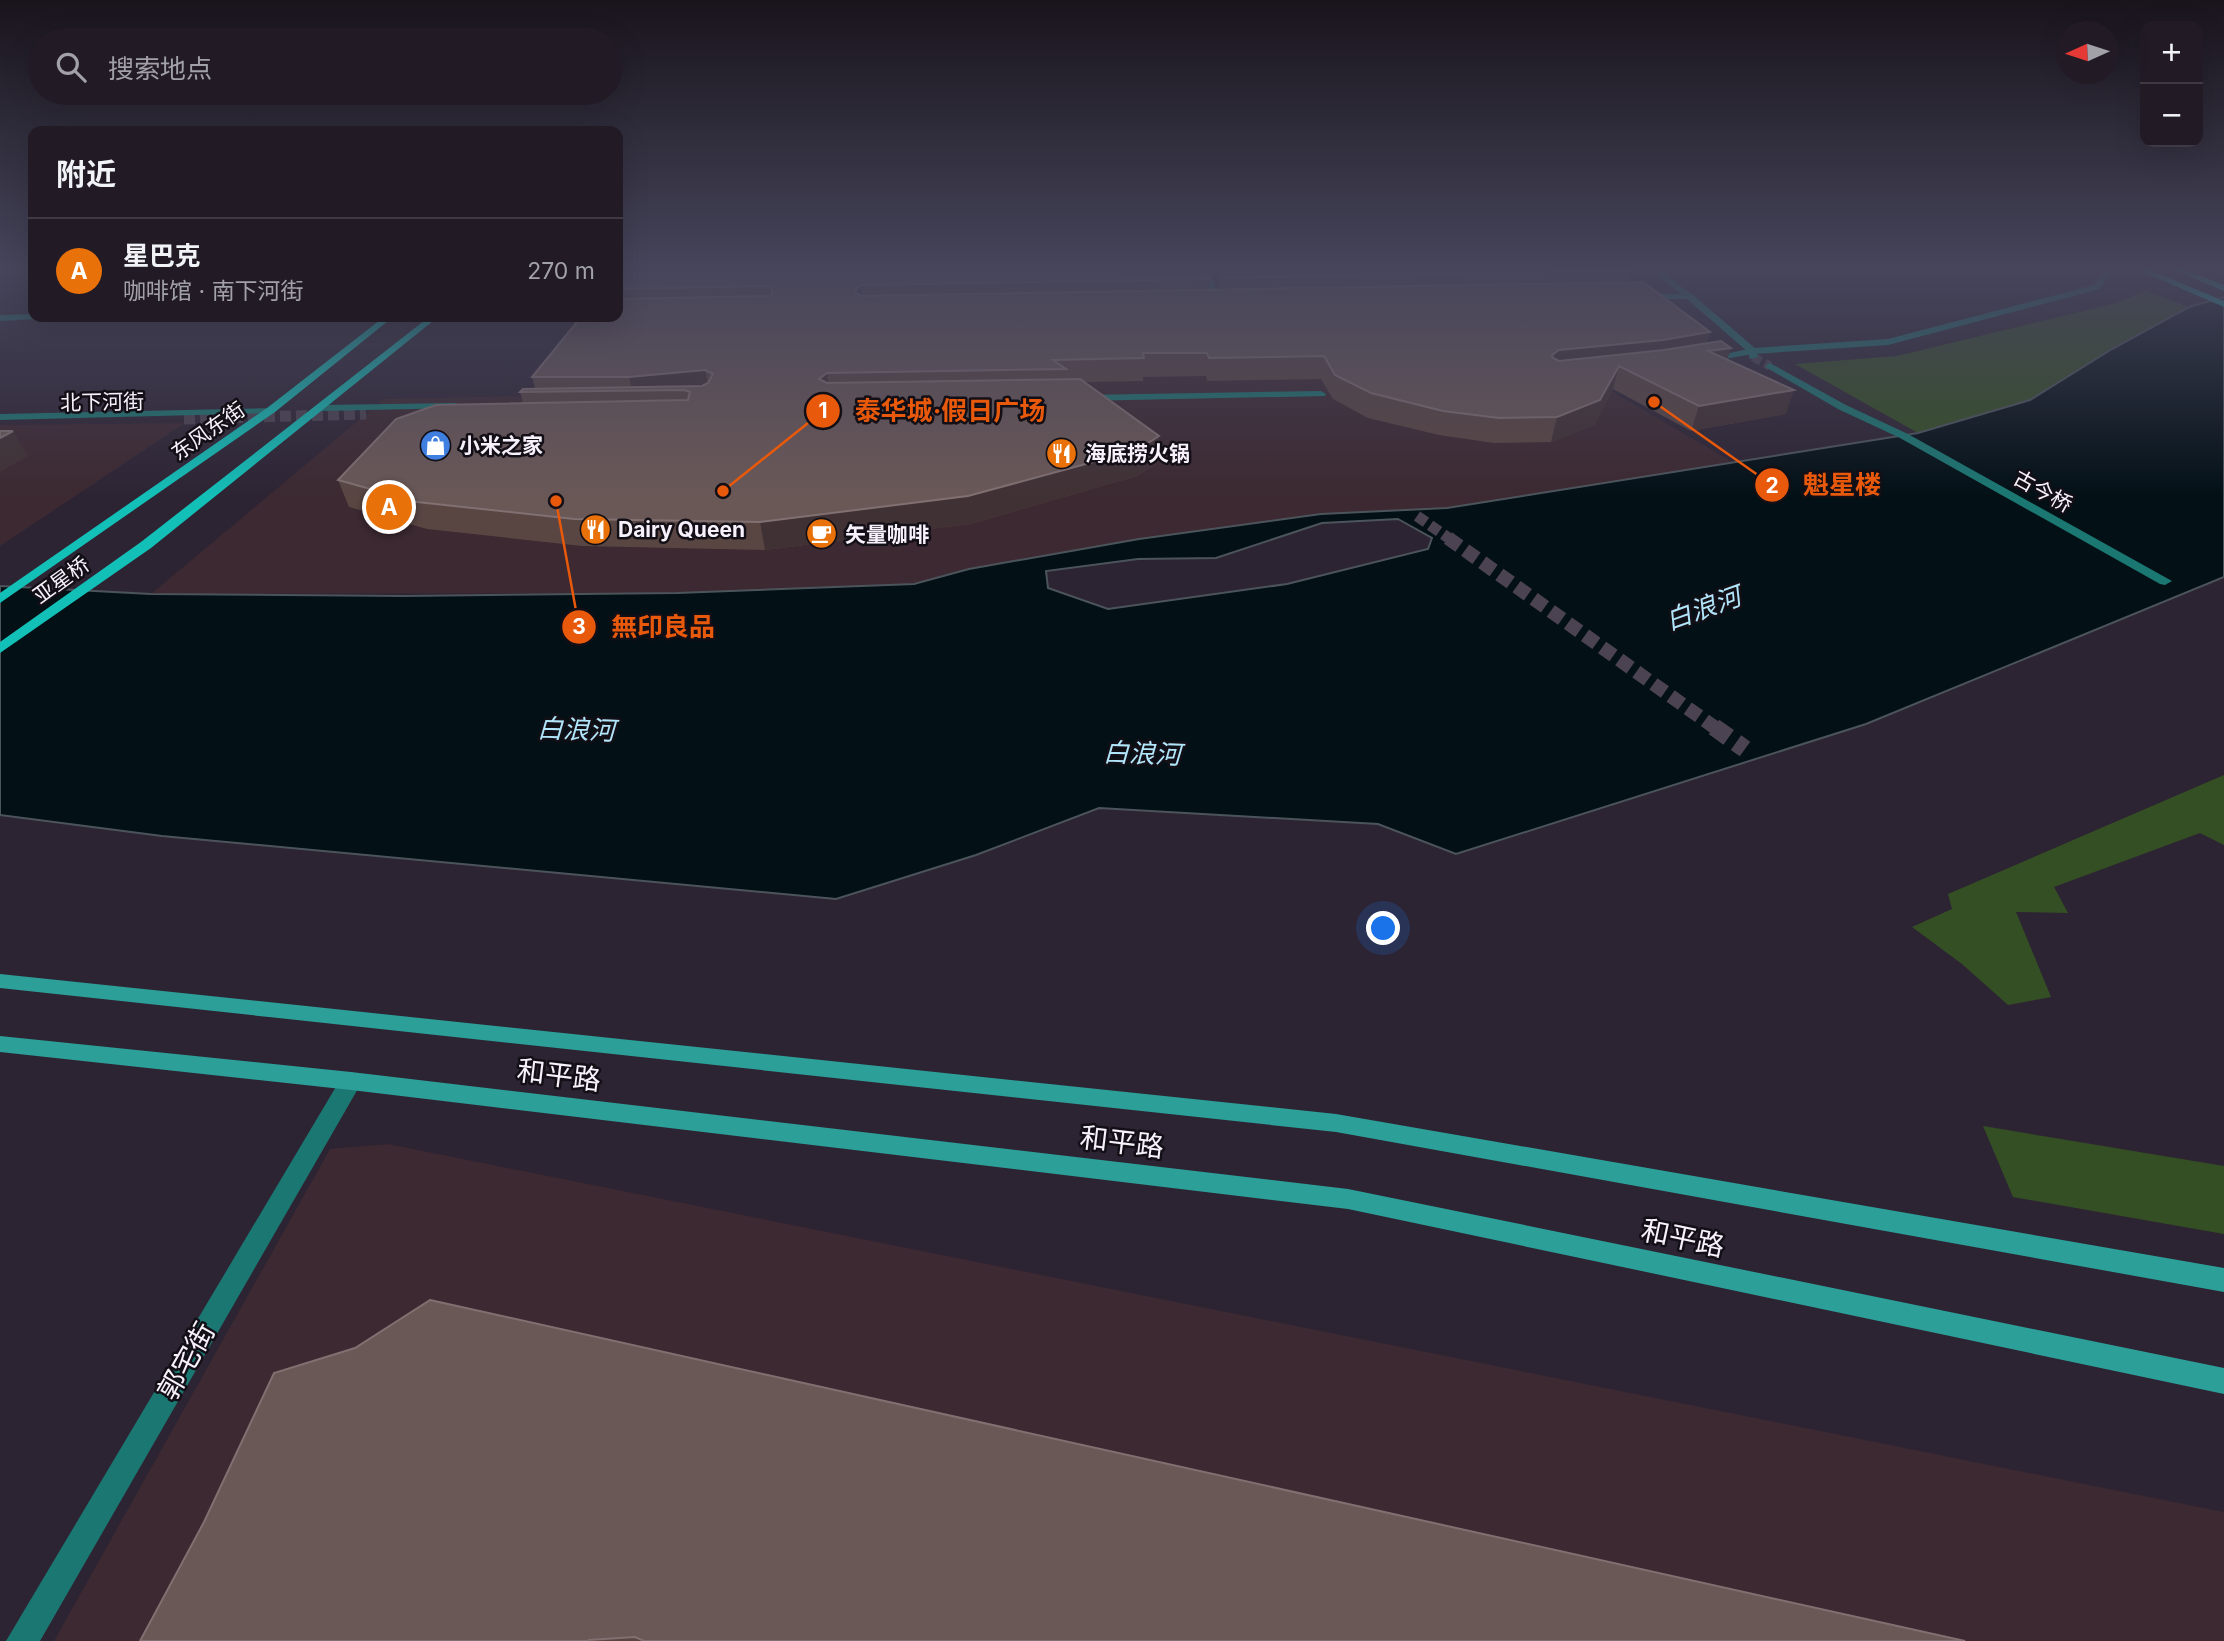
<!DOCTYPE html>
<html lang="zh">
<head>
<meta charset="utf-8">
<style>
  body { margin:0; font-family:Inter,"Noto Sans SC",sans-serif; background:#2a242e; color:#f1f3f6 }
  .controls { position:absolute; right:21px; top:21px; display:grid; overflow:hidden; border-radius:14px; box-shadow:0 7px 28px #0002 }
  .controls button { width:63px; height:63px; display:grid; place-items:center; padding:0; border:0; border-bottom:2px solid #3f3943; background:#221b26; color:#f1f3f6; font:35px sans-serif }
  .compass { position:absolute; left:2056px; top:21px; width:63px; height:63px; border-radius:50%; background:#221b26; box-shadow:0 7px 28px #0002; rotate:267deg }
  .you { position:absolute; left:1384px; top:929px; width:24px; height:24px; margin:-18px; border:5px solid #fff; border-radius:50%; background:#1a73e8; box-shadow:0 0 0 10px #1a73e833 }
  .badge { display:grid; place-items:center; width:46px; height:46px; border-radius:50%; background:#16cafb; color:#fff; font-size:23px; font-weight:700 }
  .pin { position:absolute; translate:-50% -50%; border:4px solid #fff; box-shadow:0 2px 7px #0006 }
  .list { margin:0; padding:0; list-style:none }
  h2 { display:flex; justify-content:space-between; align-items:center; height:91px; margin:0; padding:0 28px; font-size:30px }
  h2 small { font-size:23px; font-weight:400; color:#a2a1a7 }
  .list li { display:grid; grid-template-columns:46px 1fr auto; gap:21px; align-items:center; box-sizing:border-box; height:105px; padding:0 28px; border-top:2px solid #3f3943 }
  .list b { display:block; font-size:26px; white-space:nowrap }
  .list p { margin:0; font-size:23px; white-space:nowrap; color:#a2a1a7 }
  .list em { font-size:23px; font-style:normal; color:#a2a1a7 }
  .icon { flex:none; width:38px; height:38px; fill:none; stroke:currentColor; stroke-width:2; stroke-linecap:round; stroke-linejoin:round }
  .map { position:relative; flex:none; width:2224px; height:1641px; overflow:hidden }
  .search { position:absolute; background:#221b26; box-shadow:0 7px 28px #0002; left:28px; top:28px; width:595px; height:77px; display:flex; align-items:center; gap:18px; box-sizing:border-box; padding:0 24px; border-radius:38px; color:#a2a1a7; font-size:26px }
  .panel { position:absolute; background:#221b26; box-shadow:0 7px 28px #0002; left:28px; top:126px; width:595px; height:196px; border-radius:14px }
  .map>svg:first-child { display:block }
  .commercial { fill:#3c2931 }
  .green { fill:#344f23 }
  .water { fill:#031016; stroke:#4c545b; stroke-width:2; fill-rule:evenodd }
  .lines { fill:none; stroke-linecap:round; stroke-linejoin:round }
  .pedestrian-tunnel-far3 { stroke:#4b4351; stroke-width:9; stroke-dasharray:9 4.5; stroke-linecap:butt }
  .pedestrian-tunnel-far2 { stroke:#4b4351; stroke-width:11; stroke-dasharray:11 5; stroke-linecap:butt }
  .pedestrian-tunnel-far1 { stroke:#4b4351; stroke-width:14; stroke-dasharray:14 7; stroke-linecap:butt }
  .pedestrian-tunnel { stroke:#4b4351; stroke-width:18; stroke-dasharray:18 9; stroke-linecap:butt }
  .minor-tunnel { stroke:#4b4351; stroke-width:11; stroke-dasharray:11 5; stroke-linecap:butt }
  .pedestrian { fill:#1b7772; fill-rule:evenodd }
  .minor { fill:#1b7772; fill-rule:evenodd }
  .tertiary { fill:#1b7772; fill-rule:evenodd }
  .secondary { fill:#2c9f98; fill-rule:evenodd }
  .primary { fill:#13c0b8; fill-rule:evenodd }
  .wall { fill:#594643 }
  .shaded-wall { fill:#403134 }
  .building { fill:#6a5857; stroke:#807071; stroke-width:2 }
  .labels { text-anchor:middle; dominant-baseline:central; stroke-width:5; stroke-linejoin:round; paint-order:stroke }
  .far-street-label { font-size:21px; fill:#f7f1fc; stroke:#130f16 }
  .far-poi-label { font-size:21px; font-weight:bold; fill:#f7f1fc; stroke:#130f16; text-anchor:start }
  .water-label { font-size:26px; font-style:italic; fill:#b1e6fa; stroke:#130f16 }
  .near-street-label { font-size:28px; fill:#f7f1fc; stroke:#130f16 }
  .leader { fill:none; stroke:#e8590c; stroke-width:2.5 }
  .callout-dot { fill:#e8590c; stroke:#130f16; stroke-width:2.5 }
  .mark-label { font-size:21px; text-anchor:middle; font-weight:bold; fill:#fff }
  .callout-label { font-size:26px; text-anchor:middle; font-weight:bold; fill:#e8590c; stroke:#130f16; stroke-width:5; stroke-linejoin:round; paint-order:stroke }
</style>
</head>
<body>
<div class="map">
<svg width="2224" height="1641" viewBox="0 0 2224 1641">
  <rect width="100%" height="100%" fill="#2d2433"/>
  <g class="commercial">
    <path d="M618,267H992L989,302L1622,290L1690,343L1714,366L1599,384L1734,463L1447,508L1321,514L1139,539L969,569L914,584L677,593L151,594L384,399L697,392L734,320L544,323L548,317H618Z"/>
    <path d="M185,423L0,546V425Z"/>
    <path d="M388,1144L2224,1512V1641H54L330,1149Z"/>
  </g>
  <g class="green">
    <path d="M2145,291L2189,307L2112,349L2030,400L1918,433L1795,364L1897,356L2117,303Z"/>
    <path d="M2224,775V845L2200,833L2054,887L2068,913L2016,912L2051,997L2008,1005L1962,964L1912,927L1952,909L1948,894Z"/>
    <path d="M1983,1126L2224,1166V1234L2013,1197Z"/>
  </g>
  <path class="water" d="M2224,297V577L1866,724L1456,854L1378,824L1099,808L976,855L836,899L162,836L0,815V586L151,594L403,596L677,593L914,584L969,569L1139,539L1321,514L1447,508L1918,433L2030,400L2112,349L2189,307ZM1398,519L1432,538L1428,549L1287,584L1108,609L1048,588L1046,571L1138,559L1216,558L1322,523Z"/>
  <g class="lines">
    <path class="pedestrian-tunnel-far3" d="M1753,357L1770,366"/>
    <path class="pedestrian-tunnel-far2" d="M1417,516L1450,539"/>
    <path class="pedestrian-tunnel-far1" d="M1448,538L1717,729"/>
    <path class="pedestrian-tunnel" d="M1714,727L1745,749"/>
    <path class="minor-tunnel" d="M184,419L366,414"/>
    <g class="pedestrian">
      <path d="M1201,267H1209L1221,306L1214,304Z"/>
      <path d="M1640,294H1692L1756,349L1758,357L1750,359L1748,352L1687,299H1637Z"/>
      <path d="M429,317H502L498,320L433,321Z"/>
      <path d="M1770,363L1846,405L1908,434L2172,581L2165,585L2160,584L1900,438L1838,409L1767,368L1765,366Z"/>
    </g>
    <g class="minor">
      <path d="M2108,267H2116L2100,289L1888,345L1753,354L1707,362L1702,359L1753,348L1888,339L2094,285Z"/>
      <path d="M33,314L37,317L36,319L0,321V315Z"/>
      <path d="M1321,391L1326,394L1325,396L1082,401L1077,398L1082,395Z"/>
      <path d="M454,403L458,404V408L321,411L316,408L321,405Z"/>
      <path d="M275,408V412L271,413L0,420V414Z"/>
    </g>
    <g class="tertiary">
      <path d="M1647,267H1657L1693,296L1686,298Z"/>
      <path d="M351,1072L359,1075L362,1081L359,1087L40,1641H6L343,1075Z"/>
    </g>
    <g class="secondary">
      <path d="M0,974L1336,1114L2224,1268V1292L1336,1132L0,988Z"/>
      <path d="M0,1036L351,1072L1348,1189L2224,1368V1394L1348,1209L351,1090L0,1052Z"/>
    </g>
    <g class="primary">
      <path d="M2131,267H2143L2224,301V307Z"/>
      <path d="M2167,267H2179L2224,285V291Z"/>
      <path d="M384,317H393L275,412L0,603V593L267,408Z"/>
      <path d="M429,317H438L151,548L0,653V642L141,542Z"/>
    </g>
  </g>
  <g class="wall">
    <path d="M618,267L1210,279V290L1220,289L1218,283L1219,267H1624L1629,271L1626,282L1710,332L1706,343L1728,359L1786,414L1691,431L1613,389L1594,425L1551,442L1494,443L1439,435L1368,418L1333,399L1321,379L1207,381L1206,376L1143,377V381L1085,382L1159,436L1158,462L1137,476L970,524L765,550L582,546L427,529L349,507L338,480L523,403L520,392L535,388L532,377L618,317Z"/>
    <path d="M204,1522L1965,1641H140Z"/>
  </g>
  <g class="shaded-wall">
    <path d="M861,285L864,306L858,310L856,289Z"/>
    <path d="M1710,332L1703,354L1657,362L1619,366L1613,389L1594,425L1551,442L1557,417L1552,355L1559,350Z"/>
    <path d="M1731,348L1724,371L1708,351Z"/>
    <path d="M705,370L710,393L684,390L632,391L629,377Z"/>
    <path d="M827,373L830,396L819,379Z"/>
    <path d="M1794,390L1786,414L1691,431L1699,406Z"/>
    <path d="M13,431L28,456L0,472V438Z"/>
    <path d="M1159,436L1158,462L1137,476L970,524L765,550L760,522Z"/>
  </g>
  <g class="building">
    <path d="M618,267H1206L1210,279L861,285L856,289V293L861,296L1643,282L1710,332L1663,340L1559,350L1552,355L1553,358L1559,361L1664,350L1721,341L1731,348L1708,351L1794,390L1699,406L1619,366L1600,400L1557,417L1499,418L1443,411L1371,393L1335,375L1324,356L1209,358L1207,353H1143L1144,358L1053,360L1066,369L827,373L819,379L827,383L1080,379L1159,436L1137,450L968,496L760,522L574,519L417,502L338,480L396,419L436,405L688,400L690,392L684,390L520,392L523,389L702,386L708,383L713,374L705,370L629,377H532L581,317H618V299L770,296L772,294V288L766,286L618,289Z"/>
    <path d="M1221,267H1624L1629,271L1225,278Z"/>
    <path d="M0,431H13L0,438Z"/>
    <path d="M430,1300L1965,1641H644L635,1637L589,1640L588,1641H140L204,1522L274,1373L355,1348Z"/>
  </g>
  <linearGradient id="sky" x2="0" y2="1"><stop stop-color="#19141c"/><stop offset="0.54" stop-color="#46455b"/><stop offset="1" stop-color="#46455b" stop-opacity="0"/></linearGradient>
  <rect width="2224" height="497" fill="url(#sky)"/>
  <defs>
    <symbol id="shop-disc" viewBox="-11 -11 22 22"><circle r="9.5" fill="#3f7fe0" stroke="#130f16"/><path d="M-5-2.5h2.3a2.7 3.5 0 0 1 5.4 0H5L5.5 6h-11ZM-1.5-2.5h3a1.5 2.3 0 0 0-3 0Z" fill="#fff"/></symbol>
    <symbol id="restaurant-disc" viewBox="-11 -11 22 22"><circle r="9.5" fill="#e8710a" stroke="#130f16"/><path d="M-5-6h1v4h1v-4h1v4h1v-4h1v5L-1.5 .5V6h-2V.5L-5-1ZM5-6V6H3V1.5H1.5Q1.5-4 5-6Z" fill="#fff"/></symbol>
    <symbol id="cafe-disc" viewBox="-11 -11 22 22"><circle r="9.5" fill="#e8710a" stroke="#130f16"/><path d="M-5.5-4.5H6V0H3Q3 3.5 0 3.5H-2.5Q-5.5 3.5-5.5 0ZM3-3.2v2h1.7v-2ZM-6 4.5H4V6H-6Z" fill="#fff"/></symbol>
  </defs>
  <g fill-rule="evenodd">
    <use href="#shop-disc" x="418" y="428" width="35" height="35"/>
    <use href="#restaurant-disc" x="1044" y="436" width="35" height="35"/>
    <use href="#restaurant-disc" x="578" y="512" width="35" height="35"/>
    <use href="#cafe-disc" x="804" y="516" width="35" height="35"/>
  </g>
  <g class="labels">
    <g class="far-street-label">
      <text transform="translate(102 402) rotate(-1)">北下河街</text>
      <text transform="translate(208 431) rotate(-35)">东风东街</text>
      <text transform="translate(2043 491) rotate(29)">古今桥</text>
      <text transform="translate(61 580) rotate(-36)">亚星桥</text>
    </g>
    <g class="far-poi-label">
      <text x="459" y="445">小米之家</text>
      <text x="1085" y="453">海底捞火锅</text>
      <text x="618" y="529">Dairy Queen</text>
      <text x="845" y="534">矢量咖啡</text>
    </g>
    <g class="water-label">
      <text transform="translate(1703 608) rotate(-20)">白浪河</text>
      <text transform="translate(576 729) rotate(2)">白浪河</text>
      <text transform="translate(1142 753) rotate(2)">白浪河</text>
    </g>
    <g class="near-street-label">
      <text transform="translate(559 1075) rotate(7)">和平路</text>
      <text transform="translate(1122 1142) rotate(7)">和平路</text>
      <text transform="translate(1683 1238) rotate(12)">和平路</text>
      <text transform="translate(186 1361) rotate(-60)">郭宅街</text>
    </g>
  </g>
  <path class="leader" d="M723 491L823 411M1654 402L1772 485M556 501L579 627"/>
  <g class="callout-dot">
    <circle cx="723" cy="491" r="7"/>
    <circle cx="1654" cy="402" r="7"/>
    <circle cx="556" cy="501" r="7"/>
    <circle cx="823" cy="411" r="18"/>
    <circle cx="1772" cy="485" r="18"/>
    <circle cx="579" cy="627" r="18"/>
  </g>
  <g class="mark-label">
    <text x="823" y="418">1</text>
    <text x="1772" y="493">2</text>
    <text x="579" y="634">3</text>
  </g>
  <g class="callout-label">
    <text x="950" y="420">泰华城·假日广场</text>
    <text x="1842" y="494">魁星楼</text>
    <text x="663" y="636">無印良品</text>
  </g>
</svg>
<div class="controls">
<button>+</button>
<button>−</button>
</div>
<svg class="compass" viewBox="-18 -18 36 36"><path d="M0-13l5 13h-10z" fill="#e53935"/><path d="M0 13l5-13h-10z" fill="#a2a1a7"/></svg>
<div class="you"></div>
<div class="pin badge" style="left:389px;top:507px;background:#e8710a">A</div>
<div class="search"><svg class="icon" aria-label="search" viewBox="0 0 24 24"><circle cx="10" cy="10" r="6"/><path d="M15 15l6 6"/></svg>搜索地点</div>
<section class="panel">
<h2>附近<small></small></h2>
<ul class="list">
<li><span class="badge" style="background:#e8710a">A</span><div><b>星巴克</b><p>咖啡馆 · 南下河街</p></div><em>270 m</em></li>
</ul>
</section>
</div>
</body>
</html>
